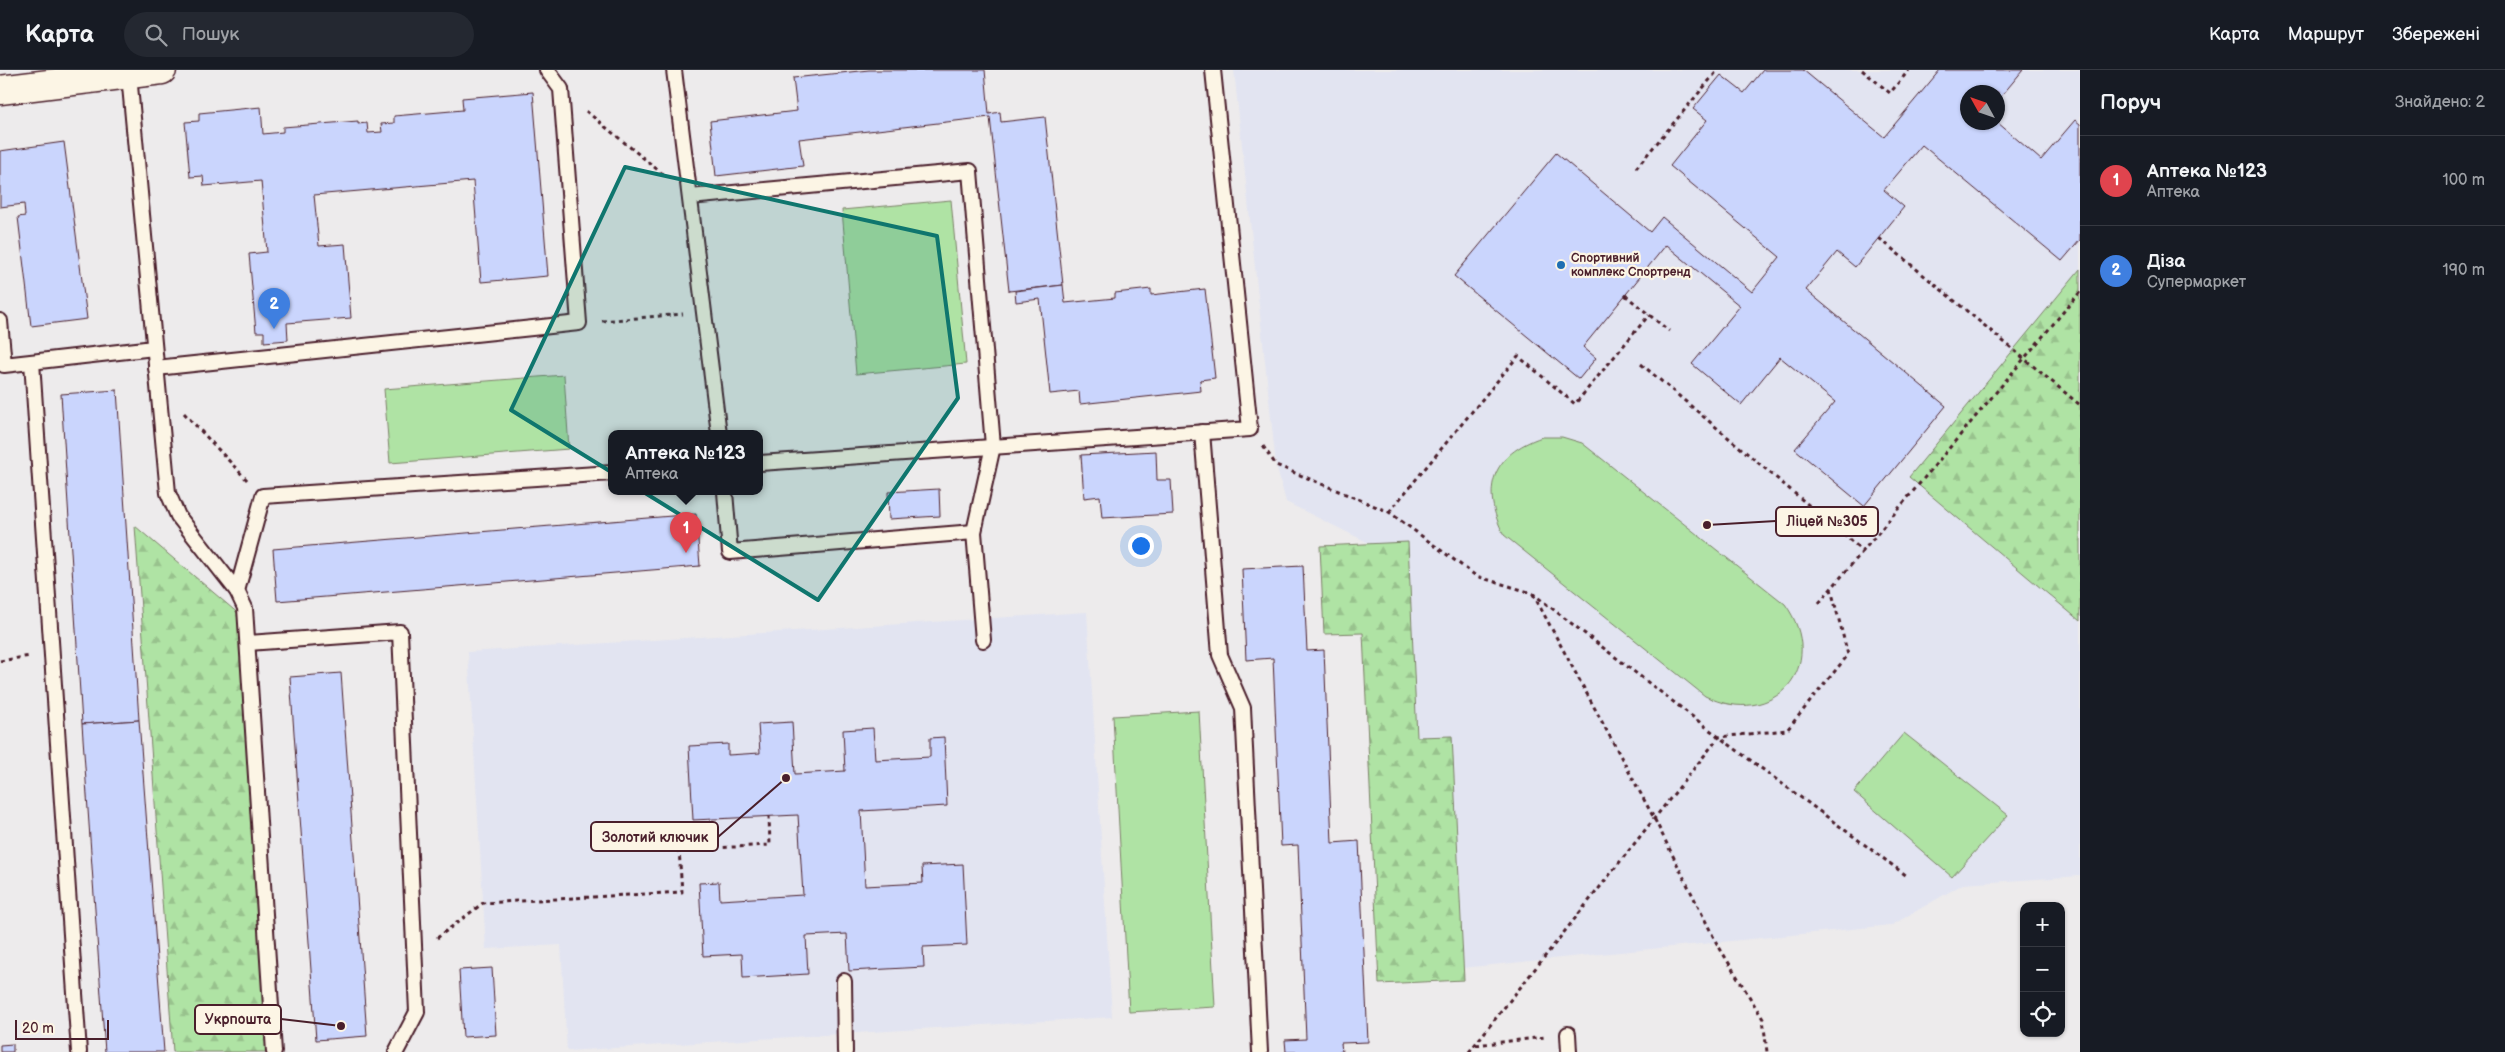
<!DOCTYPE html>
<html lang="uk">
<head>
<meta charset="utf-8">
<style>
  body { margin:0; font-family:"Balsamiq Sans",sans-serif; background:#242831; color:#f1f3f6 }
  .controls { position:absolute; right:15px; bottom:15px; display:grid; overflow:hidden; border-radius:10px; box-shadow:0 1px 4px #0004 }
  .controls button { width:45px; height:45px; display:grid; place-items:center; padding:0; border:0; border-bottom:1px solid #363941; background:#171b24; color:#f1f3f6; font:25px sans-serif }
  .compass { position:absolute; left:1960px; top:15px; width:45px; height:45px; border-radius:50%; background:#171b24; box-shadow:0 1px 4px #0004; rotate:310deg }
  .scale { position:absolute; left:15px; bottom:12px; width:94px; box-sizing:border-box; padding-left:5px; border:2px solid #4a1f2b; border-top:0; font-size:14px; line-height:18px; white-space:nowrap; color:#4a1f2b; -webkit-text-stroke:4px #fcf5e5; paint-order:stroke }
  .you { position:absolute; left:1140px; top:475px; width:18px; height:18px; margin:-12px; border:4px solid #fff; border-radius:50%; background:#1a73e8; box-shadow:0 0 0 8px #1a73e833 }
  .badge { display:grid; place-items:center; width:32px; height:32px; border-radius:50%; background:#1f6fb2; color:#fff; font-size:16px; font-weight:700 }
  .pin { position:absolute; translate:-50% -41px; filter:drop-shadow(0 1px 2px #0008) }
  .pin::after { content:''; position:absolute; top:26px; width:18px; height:15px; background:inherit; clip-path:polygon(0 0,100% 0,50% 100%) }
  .popup { position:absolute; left:608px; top:360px; width:155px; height:65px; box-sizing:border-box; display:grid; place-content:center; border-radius:10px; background:#171b24; filter:drop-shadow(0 1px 4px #0005); font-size:16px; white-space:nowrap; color:#9ea1a6 }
  .popup b { font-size:19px; color:#f1f3f6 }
  .popup::after { content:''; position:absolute; left:50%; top:100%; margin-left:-10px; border:10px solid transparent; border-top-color:#171b24 }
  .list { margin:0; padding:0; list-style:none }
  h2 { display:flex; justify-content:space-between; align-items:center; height:65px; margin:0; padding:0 20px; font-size:21px }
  h2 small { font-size:16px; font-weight:400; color:#9ea1a6 }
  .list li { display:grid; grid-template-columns:32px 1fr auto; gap:15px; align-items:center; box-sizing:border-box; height:90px; padding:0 20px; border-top:1px solid #363941 }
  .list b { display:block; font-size:19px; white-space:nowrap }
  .list p { margin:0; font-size:16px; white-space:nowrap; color:#9ea1a6 }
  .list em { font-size:16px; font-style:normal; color:#9ea1a6 }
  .icon { flex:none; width:28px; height:28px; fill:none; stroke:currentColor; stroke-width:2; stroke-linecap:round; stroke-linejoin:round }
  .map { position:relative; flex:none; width:2080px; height:982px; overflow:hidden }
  header { display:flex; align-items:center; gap:30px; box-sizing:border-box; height:70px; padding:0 25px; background:#171b24; border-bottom:1px solid #363941 }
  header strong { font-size:24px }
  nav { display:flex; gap:28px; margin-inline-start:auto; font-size:18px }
  .search { width:350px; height:45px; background:#242831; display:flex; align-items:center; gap:12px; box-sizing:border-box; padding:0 18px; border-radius:28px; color:#9ea1a6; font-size:19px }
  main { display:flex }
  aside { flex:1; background:#171b24 }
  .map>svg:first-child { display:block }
  .built { fill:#e2e4f1; fill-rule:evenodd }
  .forest { fill:url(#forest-firs); stroke:#7c8168 }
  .green { fill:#afe3a4; stroke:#7c8168 }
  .building { fill:#cad5fd; stroke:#4a1f2b }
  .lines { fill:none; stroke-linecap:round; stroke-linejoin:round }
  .lane-casing { stroke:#4a1f2b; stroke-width:18 }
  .secondary-casing { stroke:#4a1f2b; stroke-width:31 }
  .path { stroke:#4a1f2b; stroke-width:3; stroke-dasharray:4 4; stroke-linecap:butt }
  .lane { stroke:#fcf5e5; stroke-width:14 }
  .secondary { stroke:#fcf5e5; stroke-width:28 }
  .marked { fill:#0f766e; fill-opacity:0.2; stroke:#0f766e; stroke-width:4; stroke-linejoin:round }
  .poi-dot { fill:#1f6fb2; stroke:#fcf5e5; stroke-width:2 }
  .labels { text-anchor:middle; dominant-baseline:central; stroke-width:4.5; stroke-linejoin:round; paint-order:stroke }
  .poi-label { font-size:12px; font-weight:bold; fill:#4a1f2b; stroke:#fcf5e5; text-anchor:start }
  .leader { fill:none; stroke:#4a1f2b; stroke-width:2 }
  .callout-dot { fill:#4a1f2b; stroke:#fcf5e5; stroke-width:2 }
  .callout { fill:#fcf5e5; stroke:#4a1f2b; stroke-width:2 }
  .callout-label { font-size:14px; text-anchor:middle; font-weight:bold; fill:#4a1f2b }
</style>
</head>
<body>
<header>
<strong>Карта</strong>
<div class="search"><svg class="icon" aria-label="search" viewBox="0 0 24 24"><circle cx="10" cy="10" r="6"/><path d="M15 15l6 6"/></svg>Пошук</div>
<nav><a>Карта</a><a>Маршрут</a><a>Збережені</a></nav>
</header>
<main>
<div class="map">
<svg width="2080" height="982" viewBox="0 0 2080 982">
  <defs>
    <pattern id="forest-firs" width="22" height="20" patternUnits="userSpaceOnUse" patternTransform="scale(1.25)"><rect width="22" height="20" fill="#afe3a4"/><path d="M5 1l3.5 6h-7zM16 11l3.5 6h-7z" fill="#98c28d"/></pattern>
  </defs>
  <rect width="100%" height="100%" fill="#edebec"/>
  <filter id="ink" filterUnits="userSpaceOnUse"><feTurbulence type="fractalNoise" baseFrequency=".02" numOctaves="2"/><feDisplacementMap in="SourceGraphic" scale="10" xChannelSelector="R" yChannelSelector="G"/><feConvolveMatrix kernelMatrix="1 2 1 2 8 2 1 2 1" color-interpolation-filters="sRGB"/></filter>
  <g filter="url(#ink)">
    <g class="built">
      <path d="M1234,0H2080V806L1963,814L1892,855L1401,904L1381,479L1286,432L1276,395ZM1968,22H1998V52H1968Z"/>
      <path d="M1087,542L1112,947L567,981L561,875L486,879L468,582Z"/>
    </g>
    <g class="forest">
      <path d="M2080,199V551L1909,407Z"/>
      <path d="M135,456L240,545L267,982H173Z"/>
      <path d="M1408,472L1417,667L1452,666L1464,910L1379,914L1363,563L1324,564L1320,476Z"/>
    </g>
    <g class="green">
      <path d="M951,130L966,294L856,304L842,140Z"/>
      <path d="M564,305L569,379L390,393L384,319Z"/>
      <path d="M1542,367H1562L1582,373L1785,534C1830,596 1774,660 1705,626L1504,465C1480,419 1492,384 1542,367Z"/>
      <path d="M1199,641L1215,937L1129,942L1113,646Z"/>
      <path d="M1904,663L2008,745L1952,807L1854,722Z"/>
    </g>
    <g class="building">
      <path d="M869,0H985L989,44L1000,42L1001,52L1045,47L1063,215L1009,221L990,47L799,69L803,96L716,106L710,51L797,41L793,8Z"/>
      <path d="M1763,0H1803L1884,67L1940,0H2023L1998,30V22H1968V52H1997L2041,90L2075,50L2080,54V170L2062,191L1922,75L1884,120L1904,137L1855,197L1837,182L1806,220L1946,336L1864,436L1795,379L1835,332L1780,287L1741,335L1692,294L1740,236L1666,175L1583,277L1596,288L1579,309L1454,206L1556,83L1650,162L1662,147L1752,222L1780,187L1670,96L1707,50L1693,39L1721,5L1744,23Z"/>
      <path d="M533,22L548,206L481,212L473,111L314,125L319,176L345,174L351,248L287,253L288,270L264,272V262H256L249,184L267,182L261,111L204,116L203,106L190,107L185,52L199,51V43L261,37L263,64L283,62V57L358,51V54L367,53L368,63L382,62L381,54L394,53V46L463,40L462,28Z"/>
      <path d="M64,72L87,249L31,256L18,147L25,146L24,134L0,137V81Z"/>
      <path d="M1063,215L1065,233L1115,228V223L1151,219V225L1205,219L1215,308L1200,310L1201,321L1080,334L1079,321L1050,324L1040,229L1016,232L1015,221Z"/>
      <path d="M117,320L139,650L82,654L61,324Z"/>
      <path d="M1156,381L1157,410H1171L1173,444L1102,448L1100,426L1084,428L1081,385Z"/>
      <path d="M939,419L940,446L889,449L888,422Z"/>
      <path d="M696,444L700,496L277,531L273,479Z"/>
      <path d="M1303,496L1307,581L1324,580L1332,773L1359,771L1368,972L1341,973L1342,982H1286L1285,970L1306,969L1298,775L1281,776L1273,588L1246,590L1242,499Z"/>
      <path d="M341,603L367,966L316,970L290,607Z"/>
      <path d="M139,650L164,982H105L82,654Z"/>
      <path d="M792,652L795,704L845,701L843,660L873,658L875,690L930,687V668L944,667L947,736L861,741L865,816L923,813L922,796L963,794L967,875L923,877L924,897L849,901L847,864L806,866L808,904L743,908L742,884L703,886L699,813L719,812L720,830L803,825L798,745L693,750L689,676L728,674V685L760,683L758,654Z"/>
      <path d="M492,898L496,965L463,967L459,900Z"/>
      <path d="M13,974V982H0V975Z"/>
    </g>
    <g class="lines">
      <defs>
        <g id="lane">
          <path d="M674,0L719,364"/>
          <path d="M129,5L168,423L178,446L237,521L245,538L274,982"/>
          <path d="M690,127L970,101L993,376L974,462L983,570"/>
          <path d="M0,251L4,295L154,278"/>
          <path d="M32,292L79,982"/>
          <path d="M156,298L579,253L561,19L547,0"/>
          <path d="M1202,362L1220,585L1243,638L1260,982"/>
          <path d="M760,393L1250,359L1213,0"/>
          <path d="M725,422L730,482L974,462"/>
          <path d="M237,521L263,426L612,403"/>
          <path d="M248,573L400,562L417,942L396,982"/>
          <path d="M844,911L845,982"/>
          <path d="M1568,964L1569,982"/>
        </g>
        <path id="secondary" d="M0,20L162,0"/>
      </defs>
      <use href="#lane" class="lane-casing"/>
      <use href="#secondary" class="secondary-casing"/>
      <g class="path">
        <path d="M1862,0L1890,23L1909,0"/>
        <path d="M586,41L664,105"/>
        <path d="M1636,98L1718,0"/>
        <path d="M1879,168L2080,335"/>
        <path d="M1625,225L1669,261"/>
        <path d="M602,251L683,244"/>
        <path d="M1641,294L1863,481L2080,222"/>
        <path d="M184,343L248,411"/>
        <path d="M1263,376L1276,395L1389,442L1476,506L1532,523L1719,667L1907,806"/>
        <path d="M1389,442L1518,286L1575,334L1649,245"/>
        <path d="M1533,524L1655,750L1716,872L1763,949L1767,982"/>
        <path d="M1819,533L1863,481"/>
        <path d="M0,591L30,586"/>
        <path d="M437,868L483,833L682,822L679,780L770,775L769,746"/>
        <path d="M1476,975L1545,967"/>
        <path d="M1469,982L1719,667L1787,660L1848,585L1831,519"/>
      </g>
      <use href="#lane" class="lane"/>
      <use href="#secondary" class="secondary"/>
    </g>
  </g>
  <path class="marked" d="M625,97L937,166L958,328L818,530L511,340Z"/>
  <circle class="poi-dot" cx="1561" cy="195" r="5"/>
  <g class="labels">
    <g class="poi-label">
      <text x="1571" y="188">Спортивний<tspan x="1571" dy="14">комплекс Спортренд</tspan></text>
    </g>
  </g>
  <path class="leader" d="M1707 455L1776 451M786 708L718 767M341 956L281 949"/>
  <g class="callout-dot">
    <circle cx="1707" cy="455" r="5"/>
    <circle cx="786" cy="708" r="5"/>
    <circle cx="341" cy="956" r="5"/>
  </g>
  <g class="callout">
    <rect x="1776" y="437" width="102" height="29" rx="5"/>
    <rect x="591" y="752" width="127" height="29" rx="5"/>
    <rect x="195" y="935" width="86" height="29" rx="5"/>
  </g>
  <g class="callout-label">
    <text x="1827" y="456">Ліцей №305</text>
    <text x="655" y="772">Золотий ключик</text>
    <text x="238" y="954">Укрпошта</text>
  </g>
</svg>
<div class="controls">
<button>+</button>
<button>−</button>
<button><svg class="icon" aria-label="locate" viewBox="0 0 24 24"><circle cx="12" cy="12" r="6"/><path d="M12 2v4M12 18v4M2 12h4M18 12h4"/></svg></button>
</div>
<svg class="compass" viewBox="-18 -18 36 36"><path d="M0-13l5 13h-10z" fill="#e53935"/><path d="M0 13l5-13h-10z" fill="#9ea1a6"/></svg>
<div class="scale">20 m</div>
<div class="you"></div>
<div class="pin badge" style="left:686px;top:483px;background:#e0444e">1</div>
<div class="popup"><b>Аптека №123</b>Аптека</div>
<div class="pin badge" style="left:274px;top:259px;background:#3f7fe0">2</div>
</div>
<aside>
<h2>Поруч<small>Знайдено: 2</small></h2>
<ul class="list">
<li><span class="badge" style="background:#e0444e">1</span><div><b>Аптека №123</b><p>Аптека</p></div><em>100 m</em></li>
<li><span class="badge" style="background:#3f7fe0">2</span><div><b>Діза</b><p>Супермаркет</p></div><em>190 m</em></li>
</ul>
</aside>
</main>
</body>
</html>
